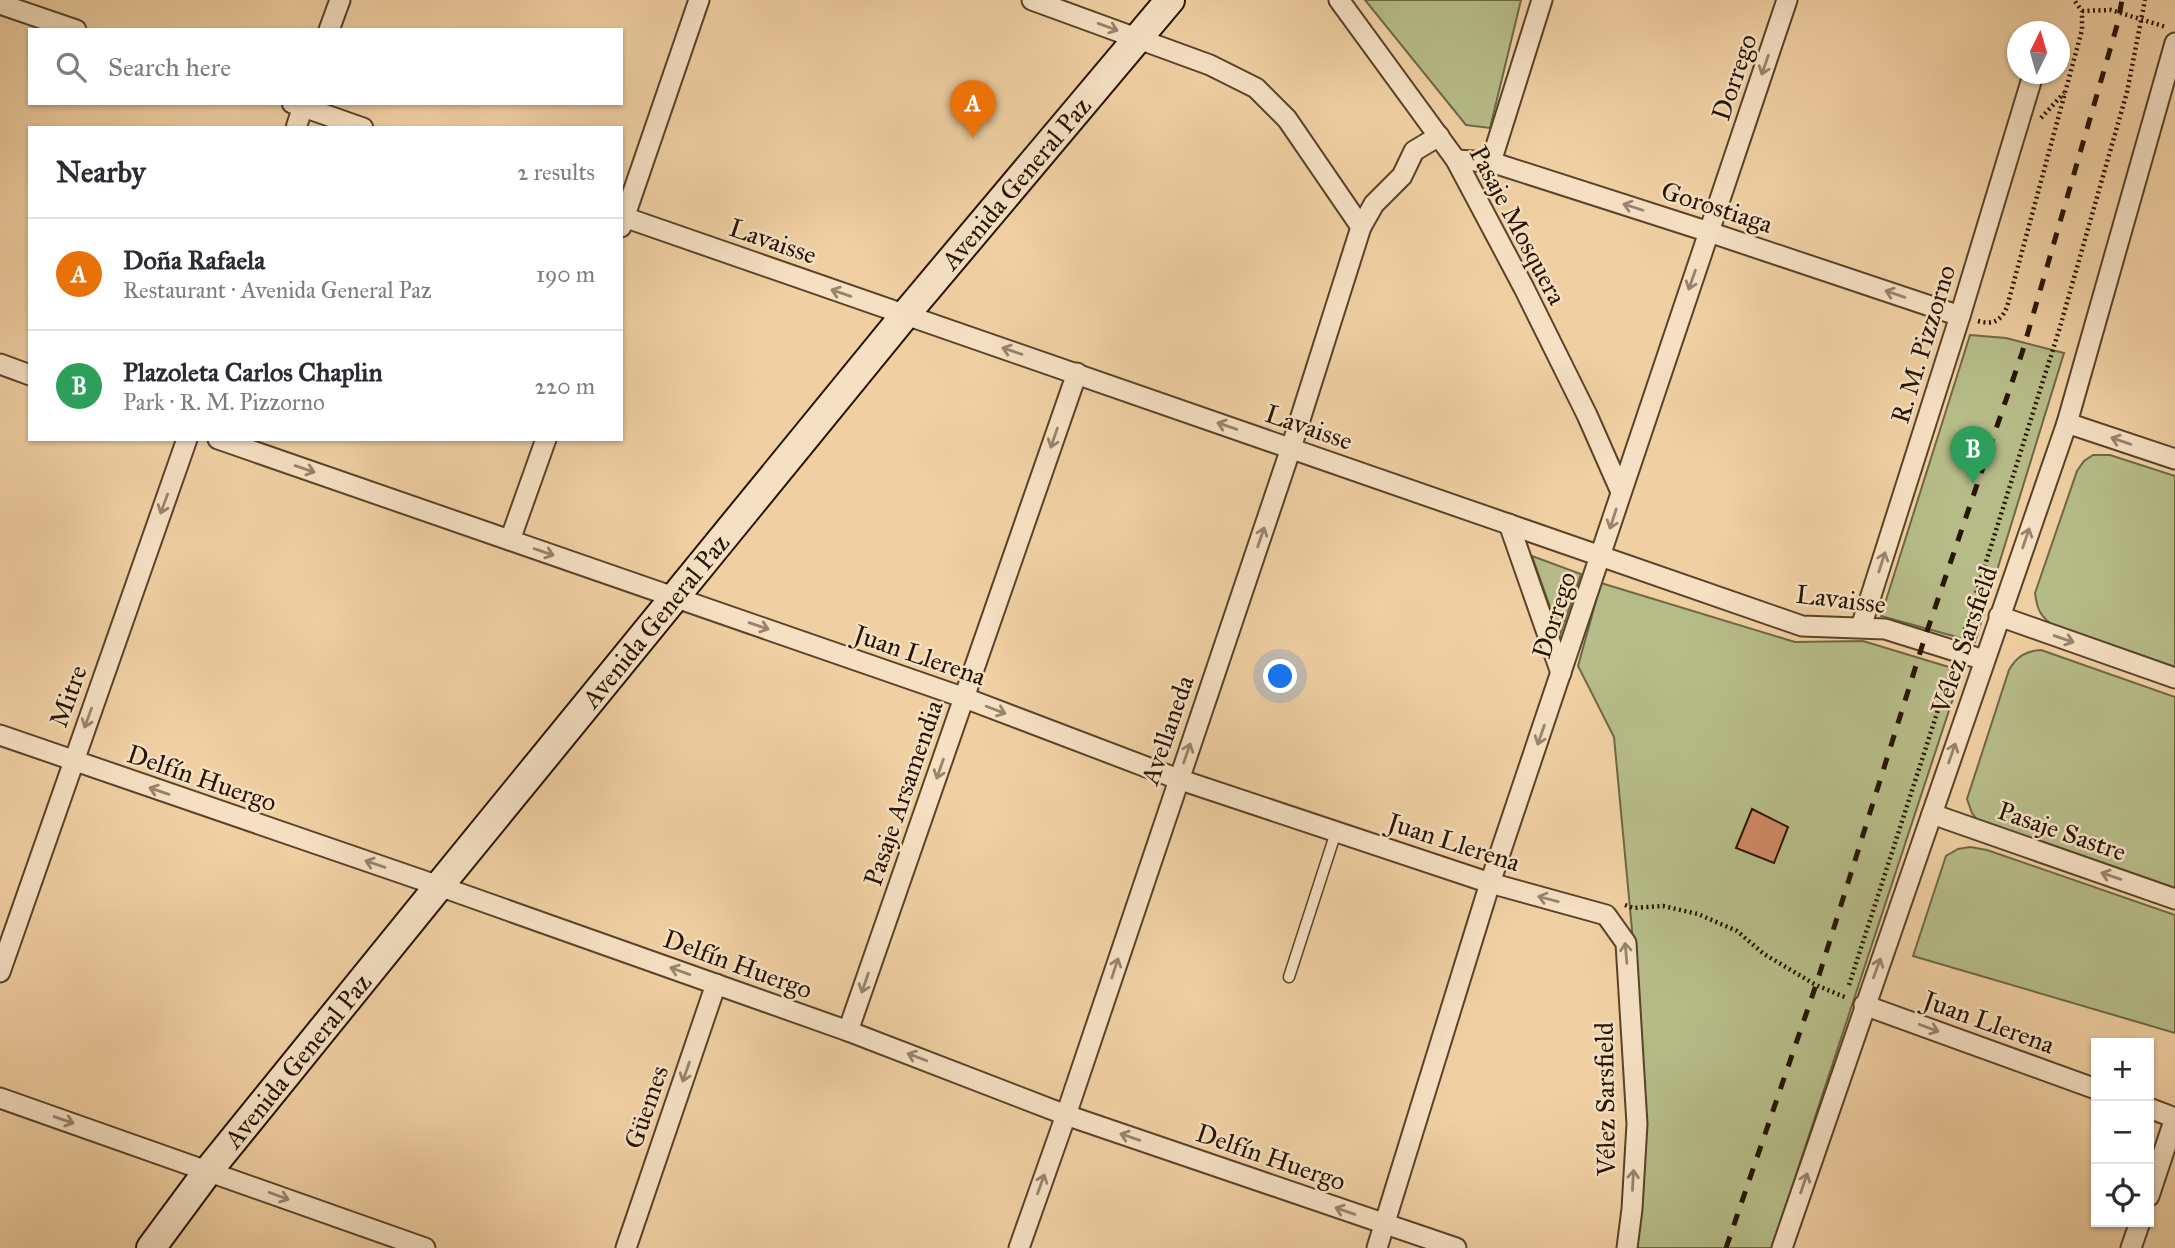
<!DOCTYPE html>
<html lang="en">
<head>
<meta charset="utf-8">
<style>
  body { margin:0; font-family:"IM FELL Great Primer",serif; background:#f7f7f7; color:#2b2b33 }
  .controls { position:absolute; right:21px; bottom:21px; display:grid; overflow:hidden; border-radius:0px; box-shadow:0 2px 5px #0004 }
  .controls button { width:63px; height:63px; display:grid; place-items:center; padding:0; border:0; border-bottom:2px solid #e1e1e2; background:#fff; color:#2b2b33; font:35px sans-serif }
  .compass { position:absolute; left:2007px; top:21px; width:63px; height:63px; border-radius:50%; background:#fff; box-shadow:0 2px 5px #0004; rotate:5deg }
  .you { position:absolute; left:1281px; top:677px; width:24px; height:24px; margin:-18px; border:5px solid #fff; border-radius:50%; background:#1a73e8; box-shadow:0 0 0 10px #1a73e833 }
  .badge { display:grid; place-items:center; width:46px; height:46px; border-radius:50%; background:#0b8043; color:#fff; font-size:23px; font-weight:700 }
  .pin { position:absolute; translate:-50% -58px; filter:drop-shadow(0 2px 4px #0008) }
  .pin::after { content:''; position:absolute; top:37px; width:24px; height:21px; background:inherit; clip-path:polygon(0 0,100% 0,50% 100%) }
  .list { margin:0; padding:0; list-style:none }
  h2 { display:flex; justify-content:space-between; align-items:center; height:91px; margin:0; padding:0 28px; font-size:30px }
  h2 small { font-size:23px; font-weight:400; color:#7c7c81 }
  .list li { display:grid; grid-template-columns:46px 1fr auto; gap:21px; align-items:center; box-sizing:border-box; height:112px; padding:0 28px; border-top:2px solid #e1e1e2 }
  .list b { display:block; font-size:26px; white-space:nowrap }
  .list p { margin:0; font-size:23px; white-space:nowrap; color:#7c7c81 }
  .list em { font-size:23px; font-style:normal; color:#7c7c81 }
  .icon { flex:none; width:38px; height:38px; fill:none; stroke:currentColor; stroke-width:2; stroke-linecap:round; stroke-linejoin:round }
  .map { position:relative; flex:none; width:2175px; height:1248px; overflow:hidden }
  .search { position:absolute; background:#fff; box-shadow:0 2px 5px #0004; left:28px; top:28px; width:595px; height:77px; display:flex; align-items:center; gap:18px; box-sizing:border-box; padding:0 24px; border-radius:0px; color:#7c7c81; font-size:26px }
  .panel { position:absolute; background:#fff; box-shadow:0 2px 5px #0004; left:28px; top:126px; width:595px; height:315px; border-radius:0px }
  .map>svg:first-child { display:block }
  .green { fill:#b6bc88; stroke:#6e6844; stroke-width:2 }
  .building { fill:#d08966; stroke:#271400; stroke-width:2 }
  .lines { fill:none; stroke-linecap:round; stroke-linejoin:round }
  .service-casing { stroke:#594329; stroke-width:13 }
  .minor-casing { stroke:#594329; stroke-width:23 }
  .secondary-casing { stroke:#271400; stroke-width:32 }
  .path { stroke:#271400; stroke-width:4.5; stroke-dasharray:2 3.5; stroke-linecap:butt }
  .service { stroke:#f5e0c3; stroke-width:10 }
  .minor { stroke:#f5e0c3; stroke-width:19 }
  .secondary { stroke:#f5e0c3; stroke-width:28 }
  .rail { stroke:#271400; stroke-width:5; stroke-dasharray:12 12; stroke-linecap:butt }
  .oneway { stroke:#98846b }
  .labels { text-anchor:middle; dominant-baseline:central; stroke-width:5; stroke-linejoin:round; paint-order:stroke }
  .street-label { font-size:26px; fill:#271400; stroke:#f5e0c3 }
</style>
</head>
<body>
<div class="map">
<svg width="2175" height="1248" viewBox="0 0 2175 1248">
  <rect width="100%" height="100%" fill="#f0d0a3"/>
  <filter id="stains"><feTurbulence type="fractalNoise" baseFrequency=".00286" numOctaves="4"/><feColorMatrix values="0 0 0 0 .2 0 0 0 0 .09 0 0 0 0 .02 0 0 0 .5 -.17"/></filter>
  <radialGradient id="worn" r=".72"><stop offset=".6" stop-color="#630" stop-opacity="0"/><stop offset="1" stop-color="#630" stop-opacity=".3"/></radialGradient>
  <g class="green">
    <path d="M1365,0H1521L1490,128L1466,125Z"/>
    <path d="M1970,335L2006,338L2064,353L1975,642L1881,616Z"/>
    <path d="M2093,455H2110L2175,476V668L2056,627C2041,618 2037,610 2035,593L2077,471L2084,461Z"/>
    <path d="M1532,556L1581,574L1560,635Z"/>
    <path d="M1601,583L1795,642L1863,641L1962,671L1772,1248H1632L1645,1141L1632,930L1614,737L1578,666Z"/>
    <path d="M2041,650L2175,697V891L1978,821L1972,813L1967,799L2009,670C2017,656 2026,651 2041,650Z"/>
    <path d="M1970,847L1987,850L2175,915V1033L1913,956L1946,856L1958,849Z"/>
  </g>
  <path class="building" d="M1752,809L1788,827L1774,863L1736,848Z"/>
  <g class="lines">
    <defs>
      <path id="service" d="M1289,977L1336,832"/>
      <g id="minor">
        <path d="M1032,0L1210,65L1256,88L1287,119L1361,227"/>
        <path d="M1339,0L1456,160L1524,288L1587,415L1621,492"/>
        <path d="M0,4L76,30"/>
        <path d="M329,30L340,0"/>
        <path d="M292,103L363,128"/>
        <path d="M296,128L304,103"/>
        <path d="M1456,160L1491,162L1709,232L1960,316"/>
        <path d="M1491,162L1542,0"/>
        <path d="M621,216L1802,626L1885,629L1984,660"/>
        <path d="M621,227L699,0"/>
        <path d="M0,364L30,375"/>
        <path d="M2067,423L2175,459"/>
        <path d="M218,439L965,698L1178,779L1490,883L1606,915L1626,943L1637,1124L1632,1209L1627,1248"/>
        <path d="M1509,524L1561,673"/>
        <path d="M510,540L546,439"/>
        <path d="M1999,616L2175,678"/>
        <path d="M1861,627L1960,316L2033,75"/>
        <path d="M0,735L439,886L848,1031L1066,1115L1456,1248"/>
        <path d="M1932,814L2175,899"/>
        <path d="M0,972L187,439"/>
        <path d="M1864,1005L2096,1089"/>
        <path d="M848,1031L1077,373"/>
        <path d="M0,1098L425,1248"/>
        <path d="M2149,1108L2175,1118"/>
        <path d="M2149,1196L2175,1118"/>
        <path d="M626,1248L716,984"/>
        <path d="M1019,1248L1066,1115L1291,448L1361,227L1374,204L1402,176L1414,151L1439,136"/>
        <path d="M1377,1248L1490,883L1787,0"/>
        <path d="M1782,1248L2067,423L2175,43"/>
        <path d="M2131,1248L2140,1222"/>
      </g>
      <g id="secondary">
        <path id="s1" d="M151,1248L208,1171L439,886L905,315L1170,0"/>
      </g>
    </defs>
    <use href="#service" class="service-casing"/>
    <use href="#minor" class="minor-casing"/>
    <use href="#secondary" class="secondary-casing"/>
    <g class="path">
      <path d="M2082,11L2111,10L2166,27"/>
      <path d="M2041,118L2064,93"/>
      <path d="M1978,321C1993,325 2001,321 2007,307L2082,30V11L2074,0"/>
      <path d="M1963,635L2060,327L2127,92L2145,0"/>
      <path d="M1625,905L1633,908L1663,906L1698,914L1737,931L1764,954L1816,985L1847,998"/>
      <path d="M1849,985L1951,670"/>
    </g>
    <use href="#service" class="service"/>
    <use href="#minor" class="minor"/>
    <use href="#secondary" class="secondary"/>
    <path class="rail" d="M1726,1248L1816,985L1924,640L2022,353L2118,22L2122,0"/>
  </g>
  <defs><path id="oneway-shaft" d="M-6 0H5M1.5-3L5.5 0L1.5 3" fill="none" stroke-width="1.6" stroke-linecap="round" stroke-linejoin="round" transform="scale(1.75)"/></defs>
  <g class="oneway">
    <use href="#oneway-shaft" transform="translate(1108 27) rotate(20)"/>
    <use href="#oneway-shaft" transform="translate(1765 65) rotate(109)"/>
    <use href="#oneway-shaft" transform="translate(1633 207) rotate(-162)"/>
    <use href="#oneway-shaft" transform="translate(1692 280) rotate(109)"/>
    <use href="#oneway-shaft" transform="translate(841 293) rotate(-161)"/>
    <use href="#oneway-shaft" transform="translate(1895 294) rotate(-161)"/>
    <use href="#oneway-shaft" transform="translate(1012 351) rotate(-161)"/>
    <use href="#oneway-shaft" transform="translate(1227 426) rotate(-161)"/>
    <use href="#oneway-shaft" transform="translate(1054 438) rotate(109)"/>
    <use href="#oneway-shaft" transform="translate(2121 441) rotate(-161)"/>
    <use href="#oneway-shaft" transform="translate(305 469) rotate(19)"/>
    <use href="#oneway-shaft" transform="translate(164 504) rotate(110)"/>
    <use href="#oneway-shaft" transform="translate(1613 519) rotate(108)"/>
    <use href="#oneway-shaft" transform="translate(1261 537) rotate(-71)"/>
    <use href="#oneway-shaft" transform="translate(2026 538) rotate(-71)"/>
    <use href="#oneway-shaft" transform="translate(544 552) rotate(19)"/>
    <use href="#oneway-shaft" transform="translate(1882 562) rotate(-72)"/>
    <use href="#oneway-shaft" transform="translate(759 626) rotate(19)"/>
    <use href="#oneway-shaft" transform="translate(2064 639) rotate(19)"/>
    <use href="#oneway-shaft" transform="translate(996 710) rotate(21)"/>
    <use href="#oneway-shaft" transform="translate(88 718) rotate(110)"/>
    <use href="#oneway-shaft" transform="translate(1541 735) rotate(109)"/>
    <use href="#oneway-shaft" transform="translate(1187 753) rotate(-71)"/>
    <use href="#oneway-shaft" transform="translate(1952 753) rotate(-71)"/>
    <use href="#oneway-shaft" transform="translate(940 769) rotate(109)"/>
    <use href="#oneway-shaft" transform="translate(159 791) rotate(-161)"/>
    <use href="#oneway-shaft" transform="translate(375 864) rotate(-161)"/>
    <use href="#oneway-shaft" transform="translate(2111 876) rotate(-161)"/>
    <use href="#oneway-shaft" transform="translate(1548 899) rotate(-165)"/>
    <use href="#oneway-shaft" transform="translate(1626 953) rotate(-95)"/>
    <use href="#oneway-shaft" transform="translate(1115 968) rotate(-72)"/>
    <use href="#oneway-shaft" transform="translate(1877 968) rotate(-70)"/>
    <use href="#oneway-shaft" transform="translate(680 971) rotate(-160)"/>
    <use href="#oneway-shaft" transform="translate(865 983) rotate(109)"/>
    <use href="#oneway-shaft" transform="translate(1929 1028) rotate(20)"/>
    <use href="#oneway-shaft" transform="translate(917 1057) rotate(-159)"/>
    <use href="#oneway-shaft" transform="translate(686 1072) rotate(109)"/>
    <use href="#oneway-shaft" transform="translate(64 1120) rotate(19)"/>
    <use href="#oneway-shaft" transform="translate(1130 1137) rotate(-161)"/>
    <use href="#oneway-shaft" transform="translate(1633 1180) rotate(-87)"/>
    <use href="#oneway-shaft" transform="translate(1804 1183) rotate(-71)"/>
    <use href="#oneway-shaft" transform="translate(1041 1184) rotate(-70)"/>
    <use href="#oneway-shaft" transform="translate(279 1196) rotate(20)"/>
    <use href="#oneway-shaft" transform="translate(1345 1211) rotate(-161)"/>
  </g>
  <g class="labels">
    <g class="street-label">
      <text transform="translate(1734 77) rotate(-71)">Dorrego</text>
      <text stroke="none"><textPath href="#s1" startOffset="1372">Avenida General Paz</textPath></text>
      <text transform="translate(1717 207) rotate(18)">Gorostiaga</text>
      <text transform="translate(1518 225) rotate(62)">Pasaje Mosquera</text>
      <text transform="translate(773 241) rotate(19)">Lavaisse</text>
      <text transform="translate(1923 344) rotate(-73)">R. M. Pizzorno</text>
      <text transform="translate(1309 427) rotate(19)">Lavaisse</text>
      <text transform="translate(1841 599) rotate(7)">Lavaisse</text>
      <text transform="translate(1554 615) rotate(-72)">Dorrego</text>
      <text stroke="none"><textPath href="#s1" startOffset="805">Avenida General Paz</textPath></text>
      <text transform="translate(1964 640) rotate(-71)">Vélez Sarsfield</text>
      <text transform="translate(920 655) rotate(19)">Juan Llerena</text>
      <text transform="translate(68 696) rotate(-70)">Mitre</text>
      <text transform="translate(1167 730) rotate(-71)">Avellaneda</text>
      <text transform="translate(202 778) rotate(19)">Delfín Huergo</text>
      <text transform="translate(903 793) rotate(-71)">Pasaje Arsamendia</text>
      <text transform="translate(2062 831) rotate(19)">Pasaje Sastre</text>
      <text transform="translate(1454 842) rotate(18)">Juan Llerena</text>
      <text transform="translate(738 964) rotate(20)">Delfín Huergo</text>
      <text transform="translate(1989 1022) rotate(20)">Juan Llerena</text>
      <text stroke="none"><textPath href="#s1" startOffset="238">Avenida General Paz</textPath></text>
      <text transform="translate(1605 1099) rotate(-91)">Vélez Sarsfield</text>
      <text transform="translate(646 1107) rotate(-71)">Güemes</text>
      <text transform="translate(1271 1157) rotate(19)">Delfín Huergo</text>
    </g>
  </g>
  <rect width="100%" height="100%" filter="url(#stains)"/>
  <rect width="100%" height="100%" fill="url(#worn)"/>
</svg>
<div class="controls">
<button>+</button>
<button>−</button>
<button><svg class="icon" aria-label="locate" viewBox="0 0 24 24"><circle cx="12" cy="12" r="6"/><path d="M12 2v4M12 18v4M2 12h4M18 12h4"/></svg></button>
</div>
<svg class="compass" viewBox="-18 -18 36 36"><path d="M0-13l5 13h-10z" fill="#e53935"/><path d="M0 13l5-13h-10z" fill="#7c7c81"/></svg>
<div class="you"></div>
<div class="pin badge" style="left:973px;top:138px;background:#e8710a">A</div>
<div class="pin badge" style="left:1973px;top:484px;background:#2e9e5b">B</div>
<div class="search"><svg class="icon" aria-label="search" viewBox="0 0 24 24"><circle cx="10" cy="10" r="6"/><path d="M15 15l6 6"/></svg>Search here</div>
<section class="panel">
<h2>Nearby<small>2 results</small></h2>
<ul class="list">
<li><span class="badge" style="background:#e8710a">A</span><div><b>Doña Rafaela</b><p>Restaurant · Avenida General Paz</p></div><em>190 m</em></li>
<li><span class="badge" style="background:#2e9e5b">B</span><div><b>Plazoleta Carlos Chaplin</b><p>Park · R. M. Pizzorno</p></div><em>220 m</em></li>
</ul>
</section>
</div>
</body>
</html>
